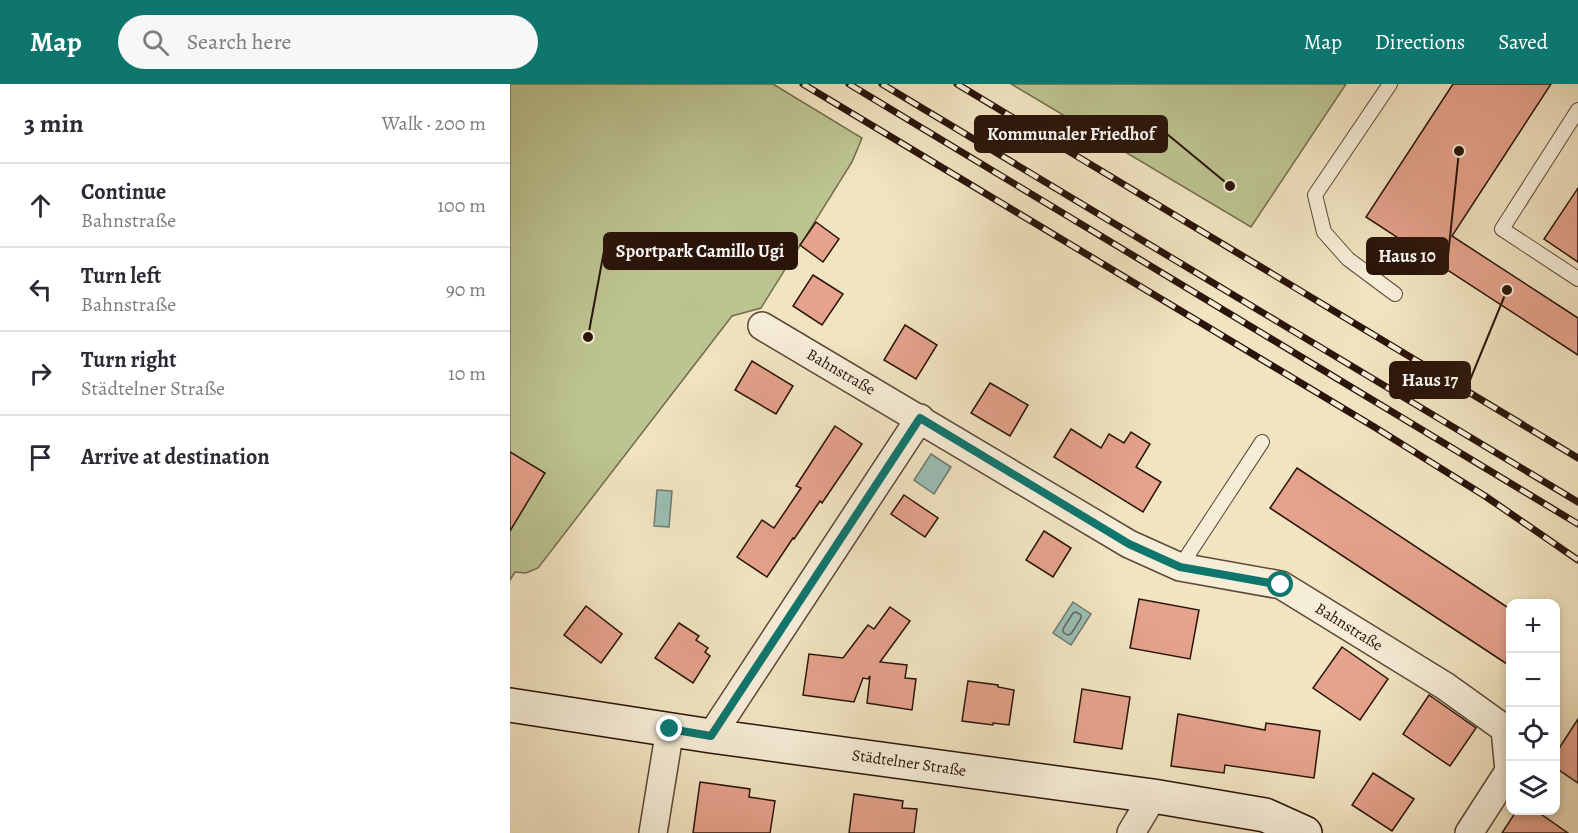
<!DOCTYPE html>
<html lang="en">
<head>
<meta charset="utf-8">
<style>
  body { margin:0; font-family:Alegreya,serif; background:#f7f7f7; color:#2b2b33 }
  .controls { position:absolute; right:18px; bottom:18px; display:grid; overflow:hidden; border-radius:12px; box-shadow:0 3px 9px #0003 }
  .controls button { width:54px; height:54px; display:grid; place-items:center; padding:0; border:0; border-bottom:2px solid #e1e1e2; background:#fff; color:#2b2b33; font:30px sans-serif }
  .stop { position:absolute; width:18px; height:18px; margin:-14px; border:4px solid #0f766e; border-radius:50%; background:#fff }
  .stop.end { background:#0f766e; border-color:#fff; box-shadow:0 2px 6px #0008 }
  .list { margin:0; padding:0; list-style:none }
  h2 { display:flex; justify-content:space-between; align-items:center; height:78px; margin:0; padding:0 24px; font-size:26px }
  h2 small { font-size:20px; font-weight:400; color:#7c7c81 }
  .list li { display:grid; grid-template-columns:39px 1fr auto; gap:18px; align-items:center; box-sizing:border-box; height:84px; padding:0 24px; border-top:2px solid #e1e1e2 }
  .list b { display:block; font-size:22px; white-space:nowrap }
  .list p { margin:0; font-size:20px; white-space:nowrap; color:#7c7c81 }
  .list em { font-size:20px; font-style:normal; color:#7c7c81 }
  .icon { flex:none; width:33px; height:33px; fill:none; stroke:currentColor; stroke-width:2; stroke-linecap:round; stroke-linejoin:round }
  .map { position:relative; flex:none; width:1068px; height:749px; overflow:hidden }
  header { display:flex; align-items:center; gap:36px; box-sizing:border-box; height:84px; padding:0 30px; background:#0f766e; color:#fff }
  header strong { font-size:28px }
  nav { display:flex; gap:33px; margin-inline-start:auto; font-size:21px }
  .search { width:420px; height:54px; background:#f7f7f7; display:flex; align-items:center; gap:15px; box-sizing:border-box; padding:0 21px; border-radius:33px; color:#7c7c81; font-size:22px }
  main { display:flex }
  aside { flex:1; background:#fff }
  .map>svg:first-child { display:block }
  .green { fill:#bcc491; stroke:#736c4d; stroke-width:1.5 }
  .water { fill:#9bbeb4; stroke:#6e7a70; stroke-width:1.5 }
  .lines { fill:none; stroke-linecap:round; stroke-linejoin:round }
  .shore { stroke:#62695e; stroke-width:1.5 }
  .building { fill:#e5a28c; stroke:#2a1409; stroke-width:1.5 }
  .lane-casing { stroke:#5c4837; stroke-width:16 }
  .street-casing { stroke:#5c4837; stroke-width:30 }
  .secondary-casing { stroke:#2a1409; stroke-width:36 }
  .lane { stroke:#f6edd7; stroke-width:14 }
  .street { stroke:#f6edd7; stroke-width:27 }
  .secondary { stroke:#f6edd7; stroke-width:33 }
  .rail-casing { stroke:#2a1409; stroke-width:7 }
  .rail { stroke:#f6edd7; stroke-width:4.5; stroke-dasharray:14; stroke-linecap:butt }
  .route { stroke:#0f766e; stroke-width:8 }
  .labels { text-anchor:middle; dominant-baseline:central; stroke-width:4.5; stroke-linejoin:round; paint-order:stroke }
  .street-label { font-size:16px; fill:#2a1409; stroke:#f6edd7 }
  .leader { fill:none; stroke:#2a1409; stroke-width:2 }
  .callout-dot { fill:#2a1409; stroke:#f6edd7; stroke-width:2 }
  .callout { fill:#2a1409; stroke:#2a1409; stroke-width:2 }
  .callout-label { font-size:18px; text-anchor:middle; font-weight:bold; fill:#fff }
</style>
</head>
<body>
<header>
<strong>Map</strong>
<div class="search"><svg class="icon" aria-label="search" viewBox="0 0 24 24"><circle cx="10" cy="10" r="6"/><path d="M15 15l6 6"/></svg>Search here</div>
<nav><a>Map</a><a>Directions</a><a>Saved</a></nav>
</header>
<main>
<aside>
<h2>3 min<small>Walk · 200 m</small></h2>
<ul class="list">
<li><svg class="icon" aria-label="ahead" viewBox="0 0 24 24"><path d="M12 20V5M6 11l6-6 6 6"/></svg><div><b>Continue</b><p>Bahnstraße</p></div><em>100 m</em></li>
<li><svg class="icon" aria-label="left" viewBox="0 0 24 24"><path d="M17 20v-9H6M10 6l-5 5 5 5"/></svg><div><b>Turn left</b><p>Bahnstraße</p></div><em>90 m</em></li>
<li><svg class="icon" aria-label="right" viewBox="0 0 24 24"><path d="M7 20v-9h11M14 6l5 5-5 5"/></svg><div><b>Turn right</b><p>Städtelner Straße</p></div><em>10 m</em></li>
<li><svg class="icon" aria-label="arrive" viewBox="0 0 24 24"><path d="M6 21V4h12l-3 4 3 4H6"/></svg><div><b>Arrive at destination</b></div></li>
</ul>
</aside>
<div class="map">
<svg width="1068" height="749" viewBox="0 0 1068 749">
  <rect width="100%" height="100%" fill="#f1e4c1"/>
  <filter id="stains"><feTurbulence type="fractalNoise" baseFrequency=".00333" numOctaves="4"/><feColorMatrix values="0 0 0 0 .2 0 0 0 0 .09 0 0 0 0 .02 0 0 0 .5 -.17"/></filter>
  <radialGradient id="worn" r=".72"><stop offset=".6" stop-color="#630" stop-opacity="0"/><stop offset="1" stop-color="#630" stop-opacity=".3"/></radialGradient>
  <g class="green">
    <path d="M0,0H263L352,54L342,78L251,224L222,232L28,484L16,489L5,488L0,496Z"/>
    <path d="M501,0H836L741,143Z"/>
  </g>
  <g class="water">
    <path d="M421,370L441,383L424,410L404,396Z"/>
    <path d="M147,406L162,407L159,443L144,442Z"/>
    <path d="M563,518L581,530L561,561L543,549Z"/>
  </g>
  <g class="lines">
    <path class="shore" d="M566,528L571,531V534L561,550L557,551L553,548V545L563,529Z"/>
  </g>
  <g class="building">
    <path d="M943,0H1041L942,152L1068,234V271L856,133Z"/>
    <path d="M1068,104V178L1034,155Z"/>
    <path d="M306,138L329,155L313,178L290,161Z"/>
    <path d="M303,191L333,210L312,241L283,222Z"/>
    <path d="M395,241L427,261L406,295L374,276Z"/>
    <path d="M242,277L283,302L266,330L225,306Z"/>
    <path d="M480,299L518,321L500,352L461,329Z"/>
    <path d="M325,342L352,360L312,419L310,417L284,455L283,454L257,493L227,473L252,436L264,444L291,404L286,402Z"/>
    <path d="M561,345L591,364L599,350L614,359L621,348L640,360L626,383L651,398L633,428L544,373Z"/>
    <path d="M0,368L35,389L0,447Z"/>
    <path d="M787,384L1000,525V582L760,424Z"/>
    <path d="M394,411L428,434L415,453L381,430Z"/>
    <path d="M534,447L561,464L543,493L516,476Z"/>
    <path d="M629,515L689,526L680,575L620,564Z"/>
    <path d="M76,522L112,550L91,579L54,551Z"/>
    <path d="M380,523L400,537L370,578L397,581L395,594L406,595L402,626L357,619L360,592L358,595L353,594L344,618L293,611L299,570L333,574L358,541L364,545Z"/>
    <path d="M169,539L189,552L186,556L198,564L195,568L200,572L183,599L145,574Z"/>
    <path d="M832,563L878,595L850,636L803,604Z"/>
    <path d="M458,597L488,601V603L504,606L499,641L483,639V641L452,637Z"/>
    <path d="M572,605L620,613L612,665L564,658Z"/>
    <path d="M919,611L966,644L940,682L893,650Z"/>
    <path d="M668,630L755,646L756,639L810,647L804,694L715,681L714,689L661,682Z"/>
    <path d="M1068,635V699L1046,684V669Z"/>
    <path d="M863,689L904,715L882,747L842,721Z"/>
    <path d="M190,698L240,705L239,713L265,717L260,749H183Z"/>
    <path d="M344,710L393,717L392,724L407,725L404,749H339Z"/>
    <path d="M1007,726H1025L1058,749H992Z"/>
  </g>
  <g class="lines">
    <defs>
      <g id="lane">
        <path d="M880,0L805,111L814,148L838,175L885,210"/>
        <path d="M1068,26L992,145L1068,195"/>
        <path d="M670,483L752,358"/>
      </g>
      <g id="street">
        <path d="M252,242L619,460L670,483L771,501L935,602L995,645L999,687L959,749"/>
        <path d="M201,652L410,334"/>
        <path d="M143,749L160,645"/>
        <path d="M621,749L643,712"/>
      </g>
      <path id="secondary" d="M0,621L201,652L643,712L755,731L795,749"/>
    </defs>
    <use href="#lane" class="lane-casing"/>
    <use href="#street" class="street-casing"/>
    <use href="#secondary" class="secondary-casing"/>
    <use href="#lane" class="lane"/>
    <use href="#street" class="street"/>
    <use href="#secondary" class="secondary"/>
    <defs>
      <g id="rail">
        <path d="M293,0L866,344L975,412L1068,476"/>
        <path d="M339,0L1068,440"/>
        <path d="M372,0L1068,418"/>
        <path d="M447,0L1068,374"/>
      </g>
    </defs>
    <use href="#rail" class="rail-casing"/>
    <use href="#rail" class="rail"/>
  </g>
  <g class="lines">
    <path class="route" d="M160,645L201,652L410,334L619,460L670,483L771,501"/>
  </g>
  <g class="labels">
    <g class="street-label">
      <text transform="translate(331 288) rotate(30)">Bahnstraße</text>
      <text transform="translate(839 543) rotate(32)">Bahnstraße</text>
      <text transform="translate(399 679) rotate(8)">Städtelner Straße</text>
    </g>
  </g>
  <path class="leader" d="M720 102L657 50M78 253L94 167M949 67L938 172M997 206L960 296"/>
  <g class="callout-dot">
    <circle cx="720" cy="102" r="6"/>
    <circle cx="78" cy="253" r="6"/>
    <circle cx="949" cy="67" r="6"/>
    <circle cx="997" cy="206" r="6"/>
  </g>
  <g class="callout">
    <rect x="465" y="32" width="192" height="36" rx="6"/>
    <rect x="94" y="149" width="193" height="36" rx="6"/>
    <rect x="857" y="154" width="81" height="36" rx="6"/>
    <rect x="880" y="278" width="80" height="36" rx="6"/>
  </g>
  <g class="callout-label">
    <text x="561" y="56">Kommunaler Friedhof</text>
    <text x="190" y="173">Sportpark Camillo Ugi</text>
    <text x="897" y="178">Haus 10</text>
    <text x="920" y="302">Haus 17</text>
  </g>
  <rect width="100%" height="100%" filter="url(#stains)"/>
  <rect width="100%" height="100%" fill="url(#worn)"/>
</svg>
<div class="controls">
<button>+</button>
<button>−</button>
<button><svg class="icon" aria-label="locate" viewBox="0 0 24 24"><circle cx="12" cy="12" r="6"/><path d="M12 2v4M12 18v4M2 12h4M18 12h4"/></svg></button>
<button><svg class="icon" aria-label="layers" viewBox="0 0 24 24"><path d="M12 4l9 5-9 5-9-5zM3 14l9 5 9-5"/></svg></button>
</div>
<div class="stop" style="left:771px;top:501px"></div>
<div class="stop end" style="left:160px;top:645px"></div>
</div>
</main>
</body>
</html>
